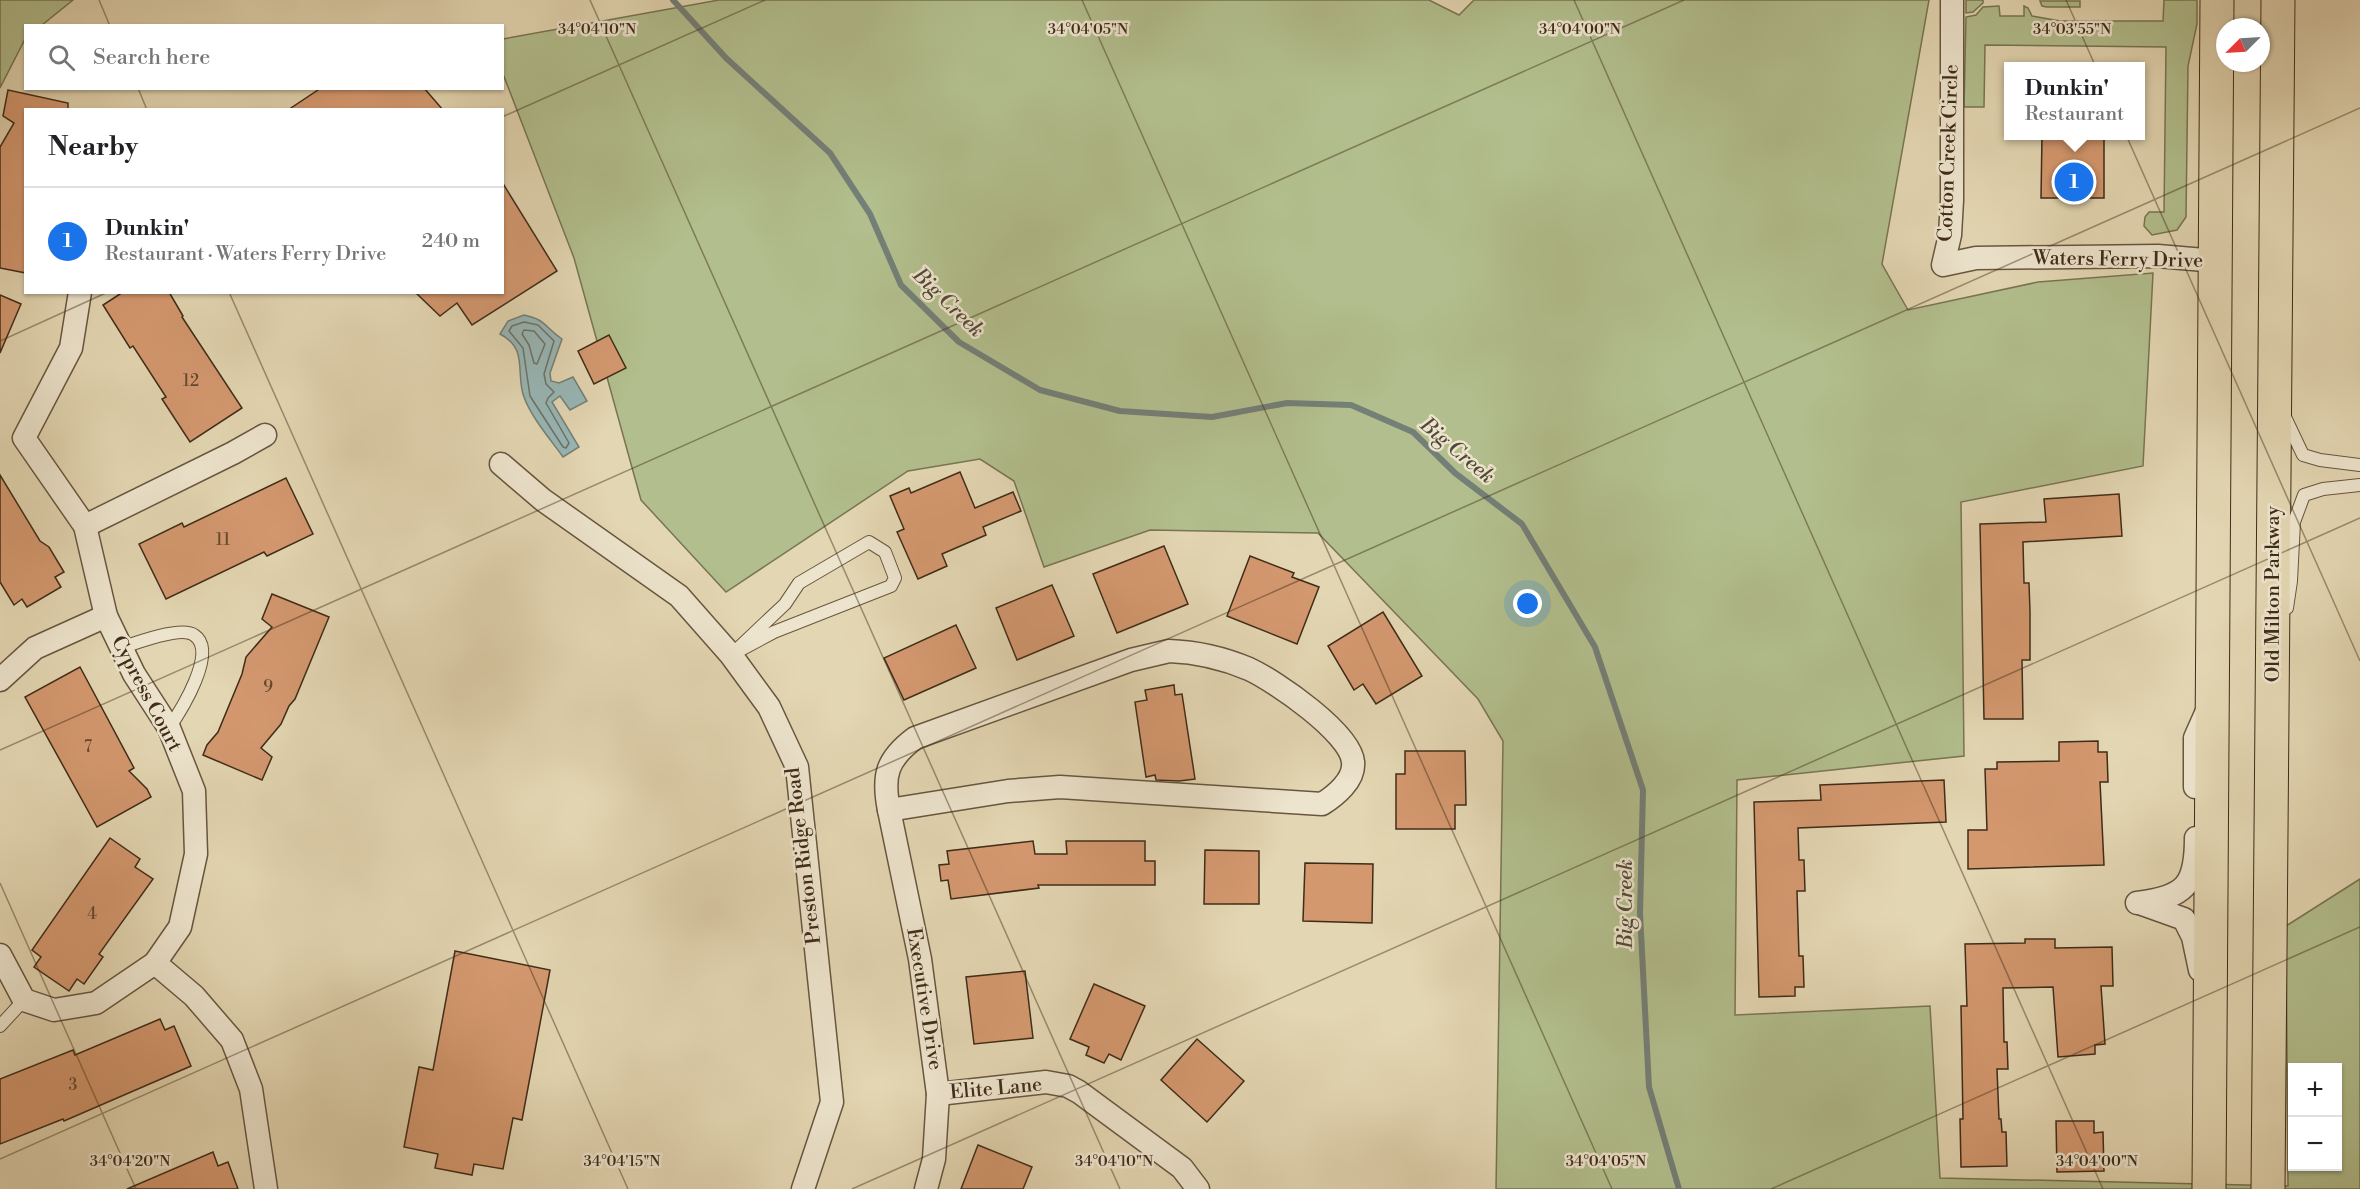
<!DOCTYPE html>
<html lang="en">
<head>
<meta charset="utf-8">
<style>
  body { margin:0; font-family:"Libre Bodoni",serif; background:#f6f6f6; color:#202124 }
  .controls { position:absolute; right:18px; bottom:18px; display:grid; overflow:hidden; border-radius:0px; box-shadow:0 2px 4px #0004 }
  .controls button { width:54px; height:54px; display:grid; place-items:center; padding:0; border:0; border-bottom:2px solid #e0e0e0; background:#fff; color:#202124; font:30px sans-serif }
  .compass { position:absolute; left:2216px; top:18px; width:54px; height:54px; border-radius:50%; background:#fff; box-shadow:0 2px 4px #0004; rotate:246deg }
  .you { position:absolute; left:1528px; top:604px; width:21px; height:21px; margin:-15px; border:4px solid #fff; border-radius:50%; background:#1a73e8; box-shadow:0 0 0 9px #1a73e833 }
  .badge { display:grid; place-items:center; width:39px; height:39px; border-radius:50%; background:#1a73e8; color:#fff; font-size:20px; font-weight:700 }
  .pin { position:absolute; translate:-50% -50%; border:3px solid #fff; box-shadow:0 2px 6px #0006 }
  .popup { position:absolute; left:2004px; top:62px; width:141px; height:78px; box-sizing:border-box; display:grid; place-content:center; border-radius:0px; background:#fff; filter:drop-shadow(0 2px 4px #0005); font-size:20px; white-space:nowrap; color:#757577 }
  .popup b { font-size:22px; color:#202124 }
  .popup::after { content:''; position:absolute; left:50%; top:100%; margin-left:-12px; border:12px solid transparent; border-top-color:#fff }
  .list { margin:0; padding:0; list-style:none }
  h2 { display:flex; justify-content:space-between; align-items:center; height:78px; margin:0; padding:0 24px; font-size:26px }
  h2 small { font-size:20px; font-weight:400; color:#757577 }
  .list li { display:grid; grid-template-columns:39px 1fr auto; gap:18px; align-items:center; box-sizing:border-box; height:108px; padding:0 24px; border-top:2px solid #e0e0e0 }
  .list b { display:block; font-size:22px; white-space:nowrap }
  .list p { margin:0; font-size:20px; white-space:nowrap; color:#757577 }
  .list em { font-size:20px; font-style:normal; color:#757577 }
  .icon { flex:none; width:33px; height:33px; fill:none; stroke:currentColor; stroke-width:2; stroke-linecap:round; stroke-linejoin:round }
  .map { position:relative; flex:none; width:2360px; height:1189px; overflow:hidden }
  .search { position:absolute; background:#fff; box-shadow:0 2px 4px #0004; left:24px; top:24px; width:480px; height:66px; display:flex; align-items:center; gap:15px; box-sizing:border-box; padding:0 21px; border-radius:0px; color:#757577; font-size:22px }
  .panel { position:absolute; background:#fff; box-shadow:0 2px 4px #0004; left:24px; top:108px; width:480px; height:186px; border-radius:0px }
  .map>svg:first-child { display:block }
  .green { fill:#b2be8d; stroke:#787553; stroke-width:1.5; fill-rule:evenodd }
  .water { fill:#98b7b6; stroke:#747f77; stroke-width:1.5 }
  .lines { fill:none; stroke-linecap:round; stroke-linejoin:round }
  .shore { stroke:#6c7268; stroke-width:1.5 }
  .stream { stroke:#747f77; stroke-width:6 }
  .building { fill:#d4986f; stroke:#3f2c19; stroke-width:1.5 }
  .service-casing { stroke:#68563f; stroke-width:14 }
  .minor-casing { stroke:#68563f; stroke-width:25 }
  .trunk-casing { stroke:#3f2c19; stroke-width:35 }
  .service { stroke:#ede4cd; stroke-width:12 }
  .minor { stroke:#ede4cd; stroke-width:22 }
  .trunk { stroke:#e3d6b2; stroke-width:33 }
  .ticks { fill:none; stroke:#3f2c19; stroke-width:1.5; stroke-opacity:0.45 }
  .labels { text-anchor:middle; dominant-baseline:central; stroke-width:5; stroke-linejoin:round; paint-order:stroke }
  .number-label { font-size:16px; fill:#64472e }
  .street-label { font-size:20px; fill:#3f2c19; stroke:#ede4cd }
  .water-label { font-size:21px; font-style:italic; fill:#514838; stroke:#ede4cd }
  .ticks-label { font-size:15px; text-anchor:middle; fill:#3f2c19; stroke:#ede4cd; stroke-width:5; stroke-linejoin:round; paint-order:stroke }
</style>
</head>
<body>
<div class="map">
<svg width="2360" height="1189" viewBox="0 0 2360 1189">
  <rect width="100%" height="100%" fill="#e3d6b2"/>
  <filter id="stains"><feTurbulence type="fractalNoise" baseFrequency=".00333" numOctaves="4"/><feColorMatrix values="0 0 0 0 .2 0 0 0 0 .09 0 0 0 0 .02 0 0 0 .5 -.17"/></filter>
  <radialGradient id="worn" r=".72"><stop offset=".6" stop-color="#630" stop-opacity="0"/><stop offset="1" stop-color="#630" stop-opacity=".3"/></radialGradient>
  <g class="green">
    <path d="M0,0H73L42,25L26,26L25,39L0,88Z"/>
    <path d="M719,0H1429L1459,15L1474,0H1929L1882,264L1908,310L2038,282L2153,273L2143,466L1961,502L1964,756L1737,780L1735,1015L1930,1006L1940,1178L2288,1186L2286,926L2360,879V1189H1496L1503,741L1478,699L1318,533L1150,530L1044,567L1014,481L980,459L908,471L726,592L641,500L574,258L503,74V39ZM2292,1068H2338V1166H2292Z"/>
    <path d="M1966,0H1983V3L1973,12L1966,13Z"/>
    <path d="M2164,0H2197V24L2188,66L2186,217L2177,230L2152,235L2144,226L2145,217L2149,212H2164L2166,47L1985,45L1984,107H1964L1966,17L1976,15L1983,7L1999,6L2000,16H2024V6L2028,8L2032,16L2060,21H2163Z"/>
    <path d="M2040,1H2080V7H2047L2042,6Z"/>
  </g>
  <path class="water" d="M524,315C547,320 544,327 562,339L550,373L551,381L559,383L573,377L587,401L570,410L560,396L552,402L579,447L563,457C551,440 531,417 524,397C515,373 529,349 500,334L508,321Z"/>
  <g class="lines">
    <g class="shore">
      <path d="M524,322L538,325L554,341L544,374L546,384L554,392L548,398L546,403L569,443L566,448L563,447L530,396L523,348L509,331L512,326Z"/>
      <path d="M524,330L534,331L545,344L537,364L534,363L529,345L522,334Z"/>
    </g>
    <path class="stream" d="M673,0L726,58L830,153L870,214L901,285L959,342L1040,390L1120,411L1212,417L1287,403L1351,405L1413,432L1455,473L1522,524L1595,647L1643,790L1640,913L1649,1087L1679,1189"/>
  </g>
  <g class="building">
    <path d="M321,88H424L443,110H288Z"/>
    <path d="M8,90L68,103V110H26V273L0,268V147L14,123L3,116Z"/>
    <path d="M2042,135H2104V198H2041Z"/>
    <path d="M502,182L557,271L472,325L457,303L440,316L415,292H502Z"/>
    <path d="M123,292H169L183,316L182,317L242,408L190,442L162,399L166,397L133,346L130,348L103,305Z"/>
    <path d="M0,295L21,304L0,353Z"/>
    <path d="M609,335L626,368L594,384L578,351Z"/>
    <path d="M960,472L975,508L1013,492L1021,511L983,527L986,535L942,554L947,566L918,579L897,532L904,529L890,496L909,488L911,493Z"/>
    <path d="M0,475L40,541L49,547L64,572L55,577L61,587L27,607L22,599L14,605L0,582Z"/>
    <path d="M286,478L313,534L267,556L264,552L166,599L139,544L182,523L184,527Z"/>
    <path d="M2119,494L2122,536L2023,542L2024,583H2029L2030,612V660H2022L2023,719H1984L1980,524L2046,522L2044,499Z"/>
    <path d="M1164,546L1188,604L1117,633L1093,574Z"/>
    <path d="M1250,556L1294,573L1292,577L1319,587L1297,644L1227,616Z"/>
    <path d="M1052,585L1074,636L1017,660L996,608Z"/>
    <path d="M272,594L329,617L295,699L289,706L281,724L261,748L272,757L262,780L203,755L207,745L218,732L242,674L246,657L272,627L262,619Z"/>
    <path d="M1383,612L1422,676L1376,704L1363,684L1354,690L1328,646Z"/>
    <path d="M956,625L976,668L904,700L884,658Z"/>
    <path d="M80,667L134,768L129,771L147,789L151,797L97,827L25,697Z"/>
    <path d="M1174,685L1175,695L1182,694L1195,779L1179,781L1156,780L1155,775L1146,777L1135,702L1147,700L1145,690Z"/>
    <path d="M2098,741V752H2107L2108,782H2100L2104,865L1968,869V830H1987L1985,769H1997V762L2059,761V742Z"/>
    <path d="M1405,751H1465L1466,805H1455V829H1396V774H1405Z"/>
    <path d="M1944,780L1946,822L1798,828L1799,860H1804L1805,891H1797L1799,956H1803L1804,987H1795V996L1759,997L1754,802L1821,800L1820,785Z"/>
    <path d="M110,838L140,859L135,867L153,879L99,954L103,957L84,984L77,979L69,991L34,967L41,957L32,950Z"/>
    <path d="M1033,841L1035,854H1067L1066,841H1145V861H1155V885H1038L1039,888L951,899L948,880L941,881L939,865L949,864L947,851Z"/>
    <path d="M1205,850L1259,851V904H1204Z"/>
    <path d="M1305,863L1373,864L1372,923L1303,921Z"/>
    <path d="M2025,939H2055V948L2112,947L2113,986H2101L2105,1044L2095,1045V1054L2058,1057L2053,987L2003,988L2004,1042H2007L2008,1069H1997L1999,1119H2001L2002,1132H2006L2007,1166L1961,1167L1960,1119H1963L1961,1006H1967L1965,944L2025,943Z"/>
    <path d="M455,951L550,970L522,1120L513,1118L503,1169L474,1164L472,1175L435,1168L438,1154L404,1147L419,1067L433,1070Z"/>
    <path d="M1025,971L1033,1038L974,1044L966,977Z"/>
    <path d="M1094,984L1145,1006L1121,1060L1109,1054L1104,1063L1086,1055L1089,1047L1070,1039Z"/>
    <path d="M160,1019L165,1030L174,1026L191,1066L64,1121L63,1119L0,1144V1079L73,1050L75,1055Z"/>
    <path d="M1197,1039L1244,1081L1207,1122L1161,1080Z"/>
    <path d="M2056,1121H2094V1133L2103,1132L2104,1171L2057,1172Z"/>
    <path d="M978,1145L1032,1167L1023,1189H961Z"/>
    <path d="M213,1152L218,1166L228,1162L238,1189H127Z"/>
  </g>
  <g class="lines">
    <defs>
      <g id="service">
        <path d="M2285,417L2303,455L2320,460L2360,465"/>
        <path d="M869,542L885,552L895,578L891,586L774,632L731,655L785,604L799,583Z"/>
        <path d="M2287,608L2291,581L2294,522L2304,495L2323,489L2360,485"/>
        <path d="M121,648C135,643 182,626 194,635C219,651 180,712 169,728"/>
        <path d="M0,1026L24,1000"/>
      </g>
      <g id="minor">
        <path d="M1952,0V200L1950,235L1943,265L1976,258L2158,256L2216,261"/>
        <path d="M501,464L543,500L679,596L731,655L769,707L797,767L832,1102L803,1189"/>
        <path d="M85,526L233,453L265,435"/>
        <path d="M1169,651C1197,652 1223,658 1249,669C1275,681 1351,733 1353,762C1355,780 1335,796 1322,804L1060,787L1008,791L889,810C882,775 887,759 915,738L1131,660Z"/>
        <path d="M0,680L35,648L106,616"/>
        <path d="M2195,787V738L2207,711"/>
        <path d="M889,810L920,959L938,1094L934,1159L926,1189"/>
        <path d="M2137,903C2185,897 2196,886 2196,838"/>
        <path d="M2142,904L2184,919L2193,937L2200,970"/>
        <path d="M0,955L24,1000L54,1010L96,1003L155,963L180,927L196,854L194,791L169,728L134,674L106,616L85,526L24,438L71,348L80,292"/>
        <path d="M155,963L194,996L232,1040L251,1089L266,1189"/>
        <path d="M938,1094L1046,1082L1068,1086L1079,1092L1182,1168L1198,1189"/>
      </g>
      <g id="trunk">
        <path d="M2209,1189L2217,0"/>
        <path d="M2268,1189L2278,0"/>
      </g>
    </defs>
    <use href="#service" class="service-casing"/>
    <use href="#minor" class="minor-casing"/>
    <use href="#trunk" class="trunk-casing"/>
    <use href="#service" class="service"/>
    <use href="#minor" class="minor"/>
    <use href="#trunk" class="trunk"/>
  </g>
  <path class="ticks" d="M99,0L110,26M590,0L1120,1189M1082,0L1612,1189M1574,0L2103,1189M2066,0L2360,661M138,88L147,110M502,117L765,0M229,292L628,1189M0,341L108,292M0,750L1684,0M0,883L136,1189M0,1159L2360,108M852,1189L2360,518M1771,1189L2360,927"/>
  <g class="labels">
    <g class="number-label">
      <text x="191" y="381">12</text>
      <text x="223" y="540">11</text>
      <text x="268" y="687">9</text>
      <text x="88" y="747">7</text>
      <text x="92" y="914">4</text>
      <text x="73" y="1085">3</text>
    </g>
    <g class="street-label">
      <text transform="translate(1949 153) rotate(-88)">Cotton Creek Circle</text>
      <text transform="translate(2118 260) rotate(1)">Waters Ferry Drive</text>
      <text transform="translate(2273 594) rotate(-90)">Old Milton Parkway</text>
      <text transform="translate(146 694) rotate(62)">Cypress Court</text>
      <text transform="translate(804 856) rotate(-97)">Preston Ridge Road</text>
      <text transform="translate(924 999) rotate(81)">Executive Drive</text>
      <text transform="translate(996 1089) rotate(-5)">Elite Lane</text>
    </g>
    <g class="water-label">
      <text transform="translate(948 303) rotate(44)">Big Creek</text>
      <text transform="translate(1457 451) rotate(40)">Big Creek</text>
      <text transform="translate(1626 904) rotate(-90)">Big Creek</text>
    </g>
  </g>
  <g class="ticks-label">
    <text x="597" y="34">34°04'10"N</text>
    <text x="1088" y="34">34°04'05"N</text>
    <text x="2072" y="34">34°03'55"N</text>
    <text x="1580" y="34">34°04'00"N</text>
    <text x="130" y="1166">34°04'20"N</text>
    <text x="622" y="1166">34°04'15"N</text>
    <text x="1114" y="1166">34°04'10"N</text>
    <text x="1606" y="1166">34°04'05"N</text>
    <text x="2097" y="1166">34°04'00"N</text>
  </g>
  <rect width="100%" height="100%" filter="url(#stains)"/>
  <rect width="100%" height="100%" fill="url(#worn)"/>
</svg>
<div class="controls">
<button>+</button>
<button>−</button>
</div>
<svg class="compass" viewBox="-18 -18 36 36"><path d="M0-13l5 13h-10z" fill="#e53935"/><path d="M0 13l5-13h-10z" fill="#757577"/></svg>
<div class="you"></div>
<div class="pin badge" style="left:2074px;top:182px">1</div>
<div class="popup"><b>Dunkin'</b>Restaurant</div>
<div class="search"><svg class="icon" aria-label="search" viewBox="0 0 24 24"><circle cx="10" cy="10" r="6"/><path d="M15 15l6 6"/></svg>Search here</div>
<section class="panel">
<h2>Nearby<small></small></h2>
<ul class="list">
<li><span class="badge">1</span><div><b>Dunkin'</b><p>Restaurant · Waters Ferry Drive</p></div><em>240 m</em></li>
</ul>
</section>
</div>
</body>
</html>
